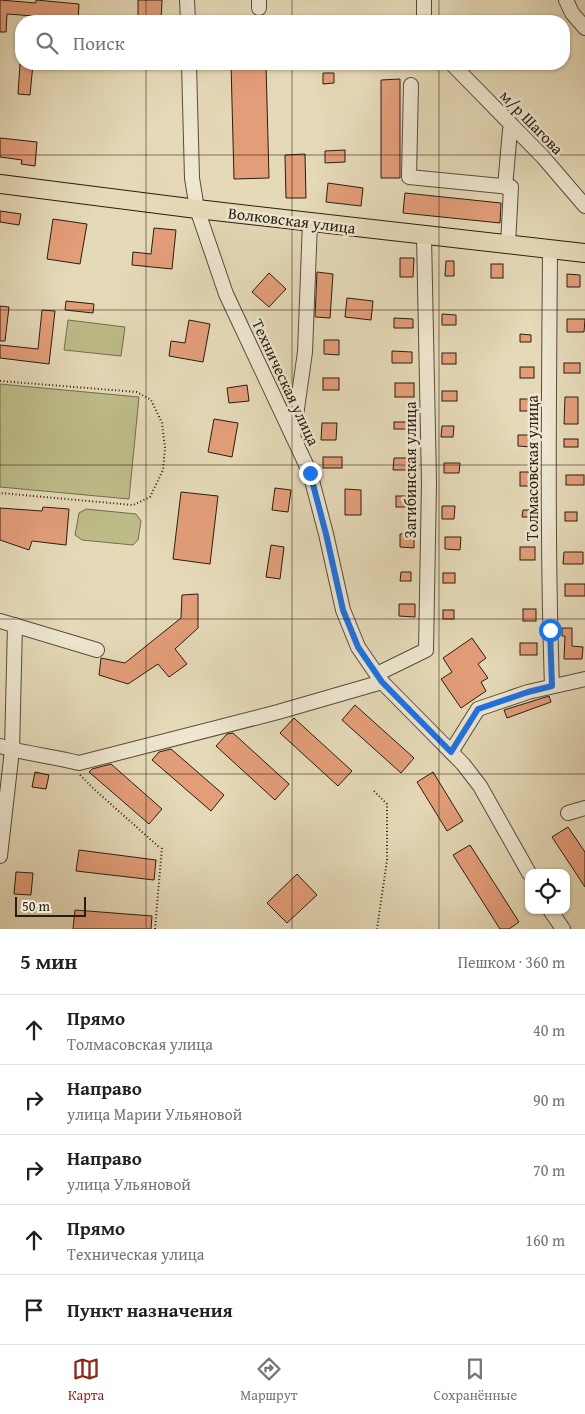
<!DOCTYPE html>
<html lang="ru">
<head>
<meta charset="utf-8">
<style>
  body { margin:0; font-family:"Gentium Book Plus",serif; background:#f6f6f6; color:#202124 }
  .controls { position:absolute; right:15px; bottom:15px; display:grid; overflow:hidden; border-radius:10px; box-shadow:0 1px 4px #0004 }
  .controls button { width:45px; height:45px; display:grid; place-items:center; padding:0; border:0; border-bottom:1px solid #e0e0e0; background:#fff; color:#202124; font:25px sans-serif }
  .scale { position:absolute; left:15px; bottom:12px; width:71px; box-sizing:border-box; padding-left:5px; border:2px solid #281e10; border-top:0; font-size:14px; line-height:18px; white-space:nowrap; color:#281e10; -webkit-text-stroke:4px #eee6d0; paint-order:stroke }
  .stop { position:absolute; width:15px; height:15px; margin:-11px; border:4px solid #1a73e8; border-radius:50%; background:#fff }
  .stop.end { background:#1a73e8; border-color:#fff; box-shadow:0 1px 5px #0008 }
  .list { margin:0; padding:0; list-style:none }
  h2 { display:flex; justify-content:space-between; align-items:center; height:65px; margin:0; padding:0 20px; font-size:21px }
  h2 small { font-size:16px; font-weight:400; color:#757577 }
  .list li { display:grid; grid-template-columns:32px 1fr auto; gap:15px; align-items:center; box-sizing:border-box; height:70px; padding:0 20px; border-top:1px solid #e0e0e0 }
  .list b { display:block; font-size:19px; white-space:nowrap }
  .list p { margin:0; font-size:16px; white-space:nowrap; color:#757577 }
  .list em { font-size:16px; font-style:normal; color:#757577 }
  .icon { flex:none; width:28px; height:28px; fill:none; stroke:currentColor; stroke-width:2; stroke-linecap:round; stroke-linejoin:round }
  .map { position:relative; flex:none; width:585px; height:929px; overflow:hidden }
  .search { position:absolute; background:#fff; box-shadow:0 1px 4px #0004; left:15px; right:15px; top:15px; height:55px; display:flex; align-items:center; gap:12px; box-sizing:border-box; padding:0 18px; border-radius:20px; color:#757577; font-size:19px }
  .sheet { height:415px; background:#fff }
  nav { display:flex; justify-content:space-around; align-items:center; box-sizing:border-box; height:70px; border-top:1px solid #e0e0e0; background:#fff; font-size:14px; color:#757577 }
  nav a { display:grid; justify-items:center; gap:2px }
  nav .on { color:#8f2418 }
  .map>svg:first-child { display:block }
  .green { fill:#bdbc89; stroke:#726d4c }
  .building { fill:#e39d79; stroke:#281e10 }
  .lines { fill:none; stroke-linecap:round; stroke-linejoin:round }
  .minor-casing { stroke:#574d3a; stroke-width:16 }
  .major-casing { stroke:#281e10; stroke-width:20 }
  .path { stroke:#281e10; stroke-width:2; stroke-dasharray:1 2.5; stroke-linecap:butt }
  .minor { stroke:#eee6d0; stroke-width:14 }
  .major { stroke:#e5d9b7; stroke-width:18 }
  .route { stroke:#1a73e8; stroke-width:6 }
  .grid { fill:none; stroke:#281e10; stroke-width:1; stroke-opacity:0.55 }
  .labels { text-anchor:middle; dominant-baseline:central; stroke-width:5; stroke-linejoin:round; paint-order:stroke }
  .street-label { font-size:16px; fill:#281e10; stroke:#eee6d0 }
</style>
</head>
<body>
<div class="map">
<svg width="585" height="929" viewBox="0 0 585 929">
  <rect width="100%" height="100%" fill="#e5d9b7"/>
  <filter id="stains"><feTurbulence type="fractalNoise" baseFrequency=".004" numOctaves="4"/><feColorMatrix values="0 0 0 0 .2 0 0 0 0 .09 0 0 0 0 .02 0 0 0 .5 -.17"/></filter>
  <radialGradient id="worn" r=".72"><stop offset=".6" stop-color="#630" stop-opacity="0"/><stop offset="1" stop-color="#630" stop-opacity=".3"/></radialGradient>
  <g class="green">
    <path d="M68,320L125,327L121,356L64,350Z"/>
    <path d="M0,384L139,397L129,499L0,487Z"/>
    <path d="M86,509L136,514L141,521L138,540L133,545L82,540L75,535L79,513Z"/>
  </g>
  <g class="building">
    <path d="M0,0L36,3V0L79,4L78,21L34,19V16L7,14L6,32H0Z"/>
    <path d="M138,0H162L161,21H138Z"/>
    <path d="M20,64H33L30,95L18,94Z"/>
    <path d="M231,64H266L269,178L234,179Z"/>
    <path d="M323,73H334V83L323,84Z"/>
    <path d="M400,79V178H381V80Z"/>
    <path d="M0,138L37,142L35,166L21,164L22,160L0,157Z"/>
    <path d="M345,150V162L325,163V151Z"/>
    <path d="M305,154L306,198H286L285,155Z"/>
    <path d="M328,183L363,188L361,206L326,202Z"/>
    <path d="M405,193L501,203L500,223L403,213Z"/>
    <path d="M0,211L21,214L19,225L0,222Z"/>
    <path d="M53,219L87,224L80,264L47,259Z"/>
    <path d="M154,228L176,230L172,269L132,265L133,252L151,254Z"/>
    <path d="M400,258H414L413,277H400Z"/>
    <path d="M446,261H454V276H445Z"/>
    <rect x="491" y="264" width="12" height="14"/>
    <path d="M317,272L333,274L330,318L315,317Z"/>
    <path d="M269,273L286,289L269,307L252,292Z"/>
    <path d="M567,274L580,275V287H567Z"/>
    <path d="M347,298L373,301L371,320L345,317Z"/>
    <path d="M66,301L94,304L93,313L65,310Z"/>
    <path d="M0,306L9,307L5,341H0Z"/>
    <path d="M42,310L55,311L49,364L0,358V345L38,349Z"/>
    <path d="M442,314L456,315V325H442Z"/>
    <path d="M394,318L413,319V328H394Z"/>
    <path d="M567,319H585L584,332H567Z"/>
    <path d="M189,320L210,324L203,362L169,356L171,341L185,343Z"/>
    <path d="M520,334L531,335V342H520Z"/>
    <path d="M324,340H339V355L324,354Z"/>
    <path d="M392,351L412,352V363H392Z"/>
    <rect x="442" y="353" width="14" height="11"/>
    <rect x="564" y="363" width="16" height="10"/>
    <rect x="520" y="367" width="14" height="11"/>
    <rect x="323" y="378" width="16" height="12"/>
    <rect x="395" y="383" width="19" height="14"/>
    <path d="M247,385L249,401L229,403L227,388Z"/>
    <rect x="442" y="391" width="15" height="10"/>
    <path d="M565,397H578V424H564Z"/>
    <rect x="520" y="399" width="15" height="12"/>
    <path d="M214,419L238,423L232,457L208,452Z"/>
    <rect x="394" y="422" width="18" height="7"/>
    <path d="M322,423H337L336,440H321Z"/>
    <path d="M442,426H454L453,437H441Z"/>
    <path d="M518,435H532V447L518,446Z"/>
    <rect x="564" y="439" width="14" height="8"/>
    <rect x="323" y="457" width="19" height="11"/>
    <path d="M394,458H413V470H393Z"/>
    <path d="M444,463H460L459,473H444Z"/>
    <rect x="520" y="472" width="16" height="14"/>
    <rect x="566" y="475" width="18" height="10"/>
    <path d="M275,488L291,490L288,512L272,510Z"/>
    <path d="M345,489L361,490V515H345Z"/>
    <path d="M181,492L218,496L210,564L173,559Z"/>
    <rect x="396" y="496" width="18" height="11"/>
    <path d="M442,506H455L454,519H442Z"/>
    <path d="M43,507L69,509L66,545L32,541L29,550L0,540V508L42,511Z"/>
    <path d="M523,510H535V517H522Z"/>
    <rect x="565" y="512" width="12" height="9"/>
    <path d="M400,534H414V548L400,547Z"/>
    <path d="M445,537H461L460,550L445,549Z"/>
    <path d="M271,545L284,547L280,579L266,577Z"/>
    <rect x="520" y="547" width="15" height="13"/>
    <path d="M564,552H583V564H563Z"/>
    <path d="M401,572H411V581H400Z"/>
    <rect x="443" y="573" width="12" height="10"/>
    <rect x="565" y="584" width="20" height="12"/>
    <path d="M198,594V628L175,649L187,664L169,677L158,664L128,684L99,675L101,658L125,663L181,618L182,595Z"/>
    <path d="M399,604H415V617L399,616Z"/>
    <rect x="523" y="609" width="13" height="12"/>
    <rect x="443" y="610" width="11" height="9"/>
    <path d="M562,628H572V646L583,647L582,659H564L565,636H562Z"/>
    <path d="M472,638L486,658L478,664L488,678L481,682L486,691L461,708L441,679L452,672L443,658Z"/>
    <rect x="520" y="643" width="17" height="12"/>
    <path d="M549,696L551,702L507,718L504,710Z"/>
    <path d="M355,705L414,758L401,773L342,720Z"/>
    <path d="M294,718L352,771L338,786L280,733Z"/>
    <path d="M233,733L289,784L275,800L216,746L227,734Z"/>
    <path d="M171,749L224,795L211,811L152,760L159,752Z"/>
    <path d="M111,764L162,809L149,824L89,772L92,769Z"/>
    <path d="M35,772L49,775L46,789L32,787Z"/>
    <path d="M433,772L463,821L447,831L417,782Z"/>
    <path d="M568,827L585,852V887L552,837Z"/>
    <path d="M470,845L519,922L509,929H500L453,855Z"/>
    <path d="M79,850L156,860L154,880L76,871Z"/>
    <path d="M16,872L33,873L31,895L14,894Z"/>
    <path d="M297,874L317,895L287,923L267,903Z"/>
    <path d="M75,910L152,916L151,929H73Z"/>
  </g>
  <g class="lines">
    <defs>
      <g id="minor">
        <path d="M187,0L188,21"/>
        <path d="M424,0V21"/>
        <path d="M566,0L572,13L585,28"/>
        <path d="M259,8V0"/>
        <path d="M189,64L192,178L197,209L226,294L310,473L326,534L343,610L358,647L382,682L463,764L480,786L529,873"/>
        <path d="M452,64L543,157L585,206"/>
        <path d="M411,85L409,177L511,187L508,245"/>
        <path d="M505,187L510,130"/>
        <path d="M550,250C549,395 547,541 552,686"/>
        <path d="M293,437L305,352L310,222"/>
        <path d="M0,621L97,650"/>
        <path d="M377,674L426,650L429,482L424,236"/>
        <path d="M0,746C25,754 53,756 79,763L278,712L382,682"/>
        <path d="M451,752L478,709L528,692L585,679"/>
        <path d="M568,813L585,808"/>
        <path d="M0,856L12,750L15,625"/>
        <path d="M550,910L563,929"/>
      </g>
      <path id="major" d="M0,184L197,209L585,253"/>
    </defs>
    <use href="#minor" class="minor-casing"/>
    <use href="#major" class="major-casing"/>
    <g class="path">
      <path d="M0,381L137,392L151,400L162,423L165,448L163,470L150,497L133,505L0,493"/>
      <path d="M80,775L95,790L159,847"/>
      <path d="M374,791L387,804V860L377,929"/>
      <path d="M155,929L162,847"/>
    </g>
    <use href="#minor" class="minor"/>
    <use href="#major" class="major"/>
  </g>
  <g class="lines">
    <path class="route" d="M310,473L326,534L343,610L358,647L382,682L451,752L478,709L528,692L552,686L550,630"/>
  </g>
  <path class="grid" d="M146,0V21M292,0V21M439,0V21M146,64V929M292,64V929M439,64V929M0,155H585M0,310H585M0,465H585M0,619H585M0,774H585"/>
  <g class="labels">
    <g class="street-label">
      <text transform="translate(532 122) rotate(46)">м/р Шагова</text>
      <text transform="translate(292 220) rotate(7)">Волковская улица</text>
      <text transform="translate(286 382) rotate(65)">Техническая улица</text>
      <text transform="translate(532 468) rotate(-90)">Толмасовская улица</text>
      <text transform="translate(410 470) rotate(-90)">Загибинская улица</text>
    </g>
  </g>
  <rect width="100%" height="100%" filter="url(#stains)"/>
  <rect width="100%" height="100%" fill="url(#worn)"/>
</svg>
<div class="controls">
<button><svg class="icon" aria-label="locate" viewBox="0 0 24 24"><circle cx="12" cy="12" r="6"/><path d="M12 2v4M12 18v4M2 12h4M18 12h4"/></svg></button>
</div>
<div class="scale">50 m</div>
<div class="stop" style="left:550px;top:630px"></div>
<div class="stop end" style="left:310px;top:473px"></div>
<div class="search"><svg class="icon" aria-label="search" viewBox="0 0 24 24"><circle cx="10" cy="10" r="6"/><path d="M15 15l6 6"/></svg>Поиск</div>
</div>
<section class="sheet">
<h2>5 мин<small>Пешком · 360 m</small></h2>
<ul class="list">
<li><svg class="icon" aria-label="ahead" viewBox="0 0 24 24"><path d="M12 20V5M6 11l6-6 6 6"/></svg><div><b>Прямо</b><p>Толмасовская улица</p></div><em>40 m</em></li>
<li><svg class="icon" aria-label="right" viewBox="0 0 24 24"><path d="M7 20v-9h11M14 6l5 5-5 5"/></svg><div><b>Направо</b><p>улица Марии Ульяновой</p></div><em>90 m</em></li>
<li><svg class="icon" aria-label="right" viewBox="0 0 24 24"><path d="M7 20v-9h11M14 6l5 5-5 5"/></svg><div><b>Направо</b><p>улица Ульяновой</p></div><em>70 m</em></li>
<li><svg class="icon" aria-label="ahead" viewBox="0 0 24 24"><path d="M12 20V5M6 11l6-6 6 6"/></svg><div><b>Прямо</b><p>Техническая улица</p></div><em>160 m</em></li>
<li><svg class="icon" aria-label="arrive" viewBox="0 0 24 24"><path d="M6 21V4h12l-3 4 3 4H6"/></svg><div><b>Пункт назначения</b></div></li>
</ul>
</section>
<nav>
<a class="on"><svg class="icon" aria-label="map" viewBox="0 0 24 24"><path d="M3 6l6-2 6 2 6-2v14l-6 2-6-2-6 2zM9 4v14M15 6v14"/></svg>Карта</a>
<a><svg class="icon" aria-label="directions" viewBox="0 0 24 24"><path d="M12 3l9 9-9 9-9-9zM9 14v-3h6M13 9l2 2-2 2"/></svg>Маршрут</a>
<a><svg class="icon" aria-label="saved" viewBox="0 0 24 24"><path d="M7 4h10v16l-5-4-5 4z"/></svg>Сохранённые</a>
</nav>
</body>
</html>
